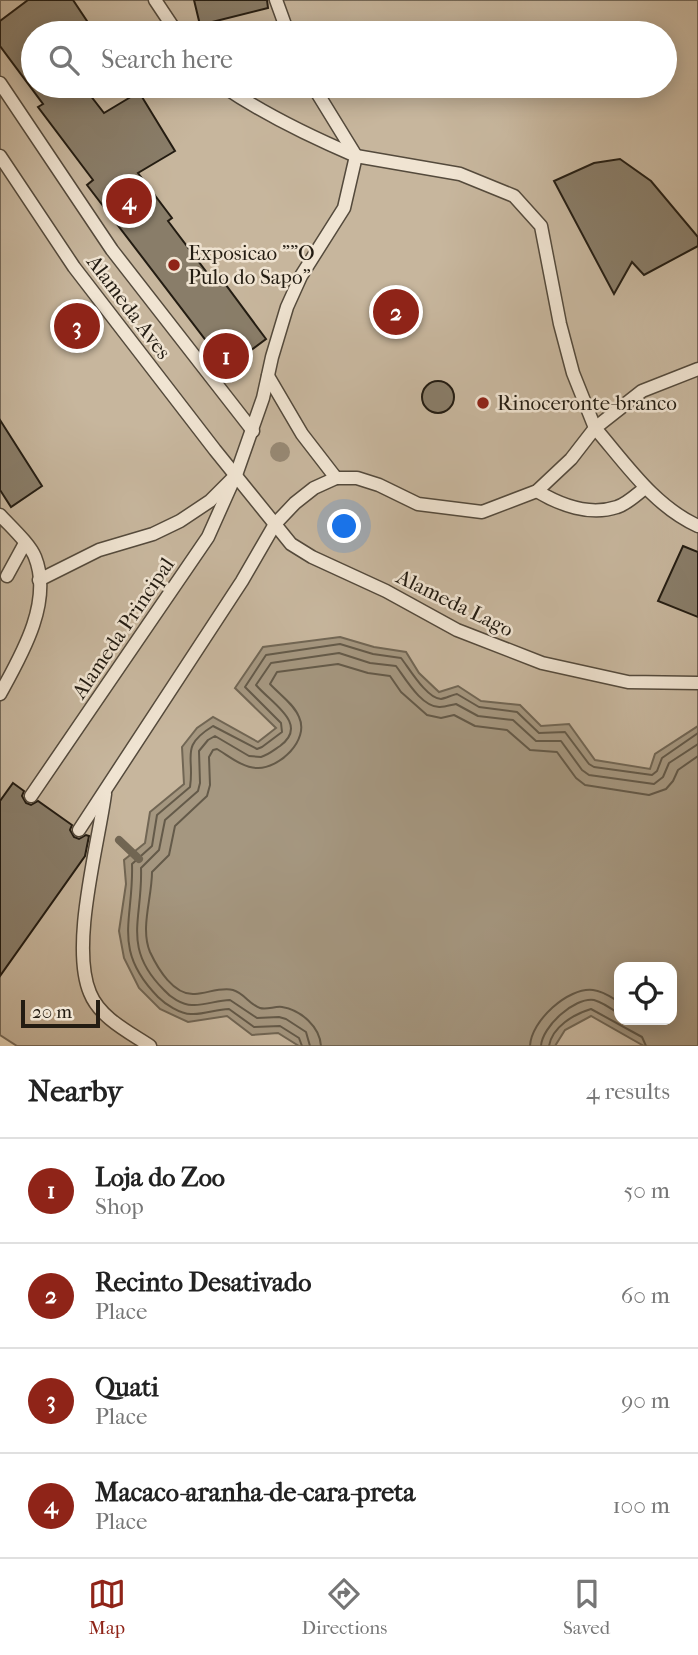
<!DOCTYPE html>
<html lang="en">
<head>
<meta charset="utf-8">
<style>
  body { margin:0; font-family:"IM FELL French Canon",serif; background:#f2f2f2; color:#222 }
  .controls { position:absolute; right:21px; bottom:21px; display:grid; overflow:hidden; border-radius:14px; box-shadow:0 4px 18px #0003 }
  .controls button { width:63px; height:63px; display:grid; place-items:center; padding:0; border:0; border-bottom:2px solid #e0e0e0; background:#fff; color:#222; font:35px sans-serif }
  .scale { position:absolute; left:21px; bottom:18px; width:79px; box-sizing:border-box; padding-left:7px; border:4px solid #231c12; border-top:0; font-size:19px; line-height:24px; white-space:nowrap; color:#231c12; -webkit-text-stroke:5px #f0e4d2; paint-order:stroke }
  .you { position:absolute; left:345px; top:527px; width:24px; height:24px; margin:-18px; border:5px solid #fff; border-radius:50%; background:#1a73e8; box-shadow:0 0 0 10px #1a73e833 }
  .badge { display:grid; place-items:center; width:46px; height:46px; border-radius:50%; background:#8f2418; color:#fff; font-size:23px; font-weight:700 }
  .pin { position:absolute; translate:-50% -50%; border:4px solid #fff; box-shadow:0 2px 7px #0006 }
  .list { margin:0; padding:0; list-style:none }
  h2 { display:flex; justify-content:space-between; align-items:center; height:91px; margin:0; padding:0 28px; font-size:30px }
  h2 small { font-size:23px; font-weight:400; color:#767676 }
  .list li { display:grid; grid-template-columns:46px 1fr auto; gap:21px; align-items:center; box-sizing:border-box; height:105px; padding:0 28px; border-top:2px solid #e0e0e0 }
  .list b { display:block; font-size:26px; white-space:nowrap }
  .list p { margin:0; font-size:23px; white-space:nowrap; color:#767676 }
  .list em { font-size:23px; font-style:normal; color:#767676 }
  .icon { flex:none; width:38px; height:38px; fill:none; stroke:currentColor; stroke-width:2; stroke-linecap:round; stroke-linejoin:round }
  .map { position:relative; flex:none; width:698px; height:1046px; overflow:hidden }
  .search { position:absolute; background:#fff; box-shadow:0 4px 18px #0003; left:21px; right:21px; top:21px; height:77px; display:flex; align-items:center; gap:18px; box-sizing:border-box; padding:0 24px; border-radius:38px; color:#767676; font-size:26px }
  .sheet { height:511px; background:#fff }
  nav { display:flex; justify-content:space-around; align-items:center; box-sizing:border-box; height:98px; border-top:2px solid #e0e0e0; background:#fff; font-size:19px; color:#767676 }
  nav a { display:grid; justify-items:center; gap:4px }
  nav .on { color:#8f2418 }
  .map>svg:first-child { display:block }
  .green { fill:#c7b69d; stroke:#756958; stroke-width:2; fill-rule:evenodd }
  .water { fill:#a59780; stroke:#716654; stroke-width:2; fill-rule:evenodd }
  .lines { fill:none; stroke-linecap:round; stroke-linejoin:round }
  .shore { stroke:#645a49; stroke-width:2 }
  .stream { stroke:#716654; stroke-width:8 }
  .building { fill:#897d69; stroke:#231c12; stroke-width:2 }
  .lane-casing { stroke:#544a3c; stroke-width:15 }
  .lane { stroke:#f0e4d2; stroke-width:12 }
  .tree { fill:#978974 }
  .poi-dot { fill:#8f2418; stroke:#f0e4d2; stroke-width:2.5 }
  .labels { text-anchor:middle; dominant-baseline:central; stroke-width:5; stroke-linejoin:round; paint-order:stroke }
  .poi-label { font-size:21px; fill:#231c12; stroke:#f0e4d2; text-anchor:start }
  .street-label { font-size:21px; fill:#231c12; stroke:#f0e4d2 }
</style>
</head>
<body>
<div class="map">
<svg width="698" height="1046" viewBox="0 0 698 1046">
  <rect width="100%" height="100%" fill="#e8d6b9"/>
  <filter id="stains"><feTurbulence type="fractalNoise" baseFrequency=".00286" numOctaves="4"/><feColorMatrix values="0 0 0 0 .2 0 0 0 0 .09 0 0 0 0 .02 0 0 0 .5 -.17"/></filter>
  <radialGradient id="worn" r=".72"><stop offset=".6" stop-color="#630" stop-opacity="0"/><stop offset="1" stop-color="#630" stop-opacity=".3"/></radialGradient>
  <path class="green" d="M0,0H698V1046H17L0,1035ZM33,33H665V86H33ZM619,967H672V1020H619Z"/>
  <path class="water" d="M340,637L374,647L406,652L419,673L439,692L458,686L481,701L520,705L541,726L569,724L595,760L650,769L655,754L698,726V1046H644L591,1016L565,1030L555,1046H299L278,1033L252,1035L227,1016L188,1022L160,1009L139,988L124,958L119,931L126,884L124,860L145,843L150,812L184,784L182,747L197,728L213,717L258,742L276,728L235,688L263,647ZM619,967H672V1020H619Z"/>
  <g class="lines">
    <g class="shore">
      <path d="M302,1046L299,1038L280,1026L254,1027L229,1009C216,1009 204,1015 191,1014C180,1014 165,1004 158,997C111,949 134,920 132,864L152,846L157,815L190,787C195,756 179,747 213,726L257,749L262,747L282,732L281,723L245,687L266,655L340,644L373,654L401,658C409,668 427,699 441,699C446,698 452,695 457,694L479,707L517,712L539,733L565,732L589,764L594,767L652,775L657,771L662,758L698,733"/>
      <path d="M310,1046L306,1032L286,1019L279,1017L257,1018L230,1000C217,1000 204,1006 192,1005C182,1005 170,997 164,990C121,947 143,919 141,868L159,850L165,820L198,791L200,783L199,751L208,740L215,736L249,756L261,757C268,755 274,750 280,746C310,724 271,703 256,685L271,663L339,653L370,663L396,666C405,678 422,708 440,707C445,707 451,705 456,704L478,716L513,720L536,741H561L582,770L589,775L654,784L663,777L669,763L698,744"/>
      <path d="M321,1046C320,1027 301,1010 282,1007C275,1006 267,1010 260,1008C250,1005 244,993 233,990C221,987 208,993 195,994C174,996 158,969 150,952C140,928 152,898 152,872L169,855L175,826L207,796L210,785L209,757L213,750L217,749C229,756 243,768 257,768C279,769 310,740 299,717C294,704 279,694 270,684L277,672L338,664L368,673L390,676L401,692L427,715L441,718L454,715L475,726L507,730L530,750L557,752L576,778L585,785L649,795L666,789L673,781L678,770L698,756"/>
      <path d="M530,1046C531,1021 568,987 593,990C603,991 611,997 619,1002"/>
      <path d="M541,1046C542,1027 574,997 594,1000C602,1002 612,1009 619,1014"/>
      <path d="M549,1046C552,1027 574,1014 591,1009L642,1037L646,1046"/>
    </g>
    <path class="stream" d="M119,840L139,859"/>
  </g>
  <g class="building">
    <path d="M28,0H73L95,33H33V86H83L104,113L139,92L175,151L138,173L172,218L168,221L214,282L220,277L266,339L227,368L87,185L93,180L38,107L43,104L0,46V21Z"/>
    <path d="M194,0H267L268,8L200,25Z"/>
    <path d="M620,159L651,181L698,237V246L644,275L632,262L614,294L554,181L594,163Z"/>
    <circle cx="438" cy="397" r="16"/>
    <path d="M0,420L42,486L11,507L0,490Z"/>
    <path d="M683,546L698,552V617L658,601Z"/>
    <path d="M13,783L24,791L22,796L26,803L31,805L38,801L72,825L70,830L74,837L79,839L86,835L89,836L85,856L0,976V801Z"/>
  </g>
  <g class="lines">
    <defs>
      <g id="lane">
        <path d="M155,0L177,33"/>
        <path d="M276,0L288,33"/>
        <path d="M0,83L112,250L253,431"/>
        <path d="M223,86C265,115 309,136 356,156"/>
        <path d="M313,86L356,156"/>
        <path d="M0,156L74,267L215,450L291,544L312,557L386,591L457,630L542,663L628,682L698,683"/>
        <path d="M698,369L642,391L595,428C626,464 654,506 698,526"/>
        <path d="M268,376L302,434L336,478"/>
        <path d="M537,491C560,505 590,516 617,507C627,504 637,494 645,488"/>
        <path d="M0,515C10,526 30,544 35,557C53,602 21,656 0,694"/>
        <path d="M7,576L25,543"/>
        <path d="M39,580L99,550L153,534L180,521L210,501L236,475L263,398L272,357L287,307L301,276L344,208L356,156L460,174L514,196L541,226L560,324L573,373L595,428L571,459L537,491L482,512L418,504L379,485L357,478H336L314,488L295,503L275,524L242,581L79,830"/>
        <path d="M105,794C98,846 70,946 90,993C100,1018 129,1032 150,1046"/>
        <path d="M31,796L208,537L233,481"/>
      </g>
    </defs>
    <use href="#lane" class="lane-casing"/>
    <use href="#lane" class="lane"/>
  </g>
  <circle class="tree" cx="280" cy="452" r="10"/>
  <g class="poi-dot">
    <circle cx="174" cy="265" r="7"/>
    <circle cx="483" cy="403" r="7"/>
  </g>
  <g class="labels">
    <g class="poi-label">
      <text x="188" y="253">Exposicao ""O<tspan x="188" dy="24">Pulo do Sapo"</tspan></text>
      <text x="497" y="403">Rinoceronte-branco</text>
    </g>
    <g class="street-label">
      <text transform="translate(129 307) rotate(53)">Alameda Aves</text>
      <text transform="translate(455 603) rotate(26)">Alameda Lago</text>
      <text transform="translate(123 628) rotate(-56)">Alameda Principal</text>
    </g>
  </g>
  <rect width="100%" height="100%" filter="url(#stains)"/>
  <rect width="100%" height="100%" fill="url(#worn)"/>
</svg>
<div class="controls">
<button><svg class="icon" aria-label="locate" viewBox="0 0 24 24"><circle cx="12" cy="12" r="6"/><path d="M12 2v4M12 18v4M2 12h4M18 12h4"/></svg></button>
</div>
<div class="scale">20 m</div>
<div class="you"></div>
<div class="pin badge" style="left:226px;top:356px">1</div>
<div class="pin badge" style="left:396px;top:312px">2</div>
<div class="pin badge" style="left:77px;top:326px">3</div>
<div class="pin badge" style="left:129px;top:201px">4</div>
<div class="search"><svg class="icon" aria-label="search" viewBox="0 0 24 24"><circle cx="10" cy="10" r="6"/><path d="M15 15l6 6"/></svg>Search here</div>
</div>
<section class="sheet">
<h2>Nearby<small>4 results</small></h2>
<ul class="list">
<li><span class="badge">1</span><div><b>Loja do Zoo</b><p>Shop</p></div><em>50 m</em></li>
<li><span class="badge">2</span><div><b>Recinto Desativado</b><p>Place</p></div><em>60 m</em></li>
<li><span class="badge">3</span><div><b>Quati</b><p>Place</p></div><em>90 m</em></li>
<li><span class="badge">4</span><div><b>Macaco-aranha-de-cara-preta</b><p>Place</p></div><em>100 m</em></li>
</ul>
</section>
<nav>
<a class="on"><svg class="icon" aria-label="map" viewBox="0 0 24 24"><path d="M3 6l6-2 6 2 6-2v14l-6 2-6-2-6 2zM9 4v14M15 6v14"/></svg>Map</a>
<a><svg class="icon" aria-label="directions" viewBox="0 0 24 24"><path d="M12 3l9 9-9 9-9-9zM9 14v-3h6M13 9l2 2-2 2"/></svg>Directions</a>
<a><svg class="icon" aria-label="saved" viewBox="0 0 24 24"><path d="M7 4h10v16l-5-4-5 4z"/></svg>Saved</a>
</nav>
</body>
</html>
